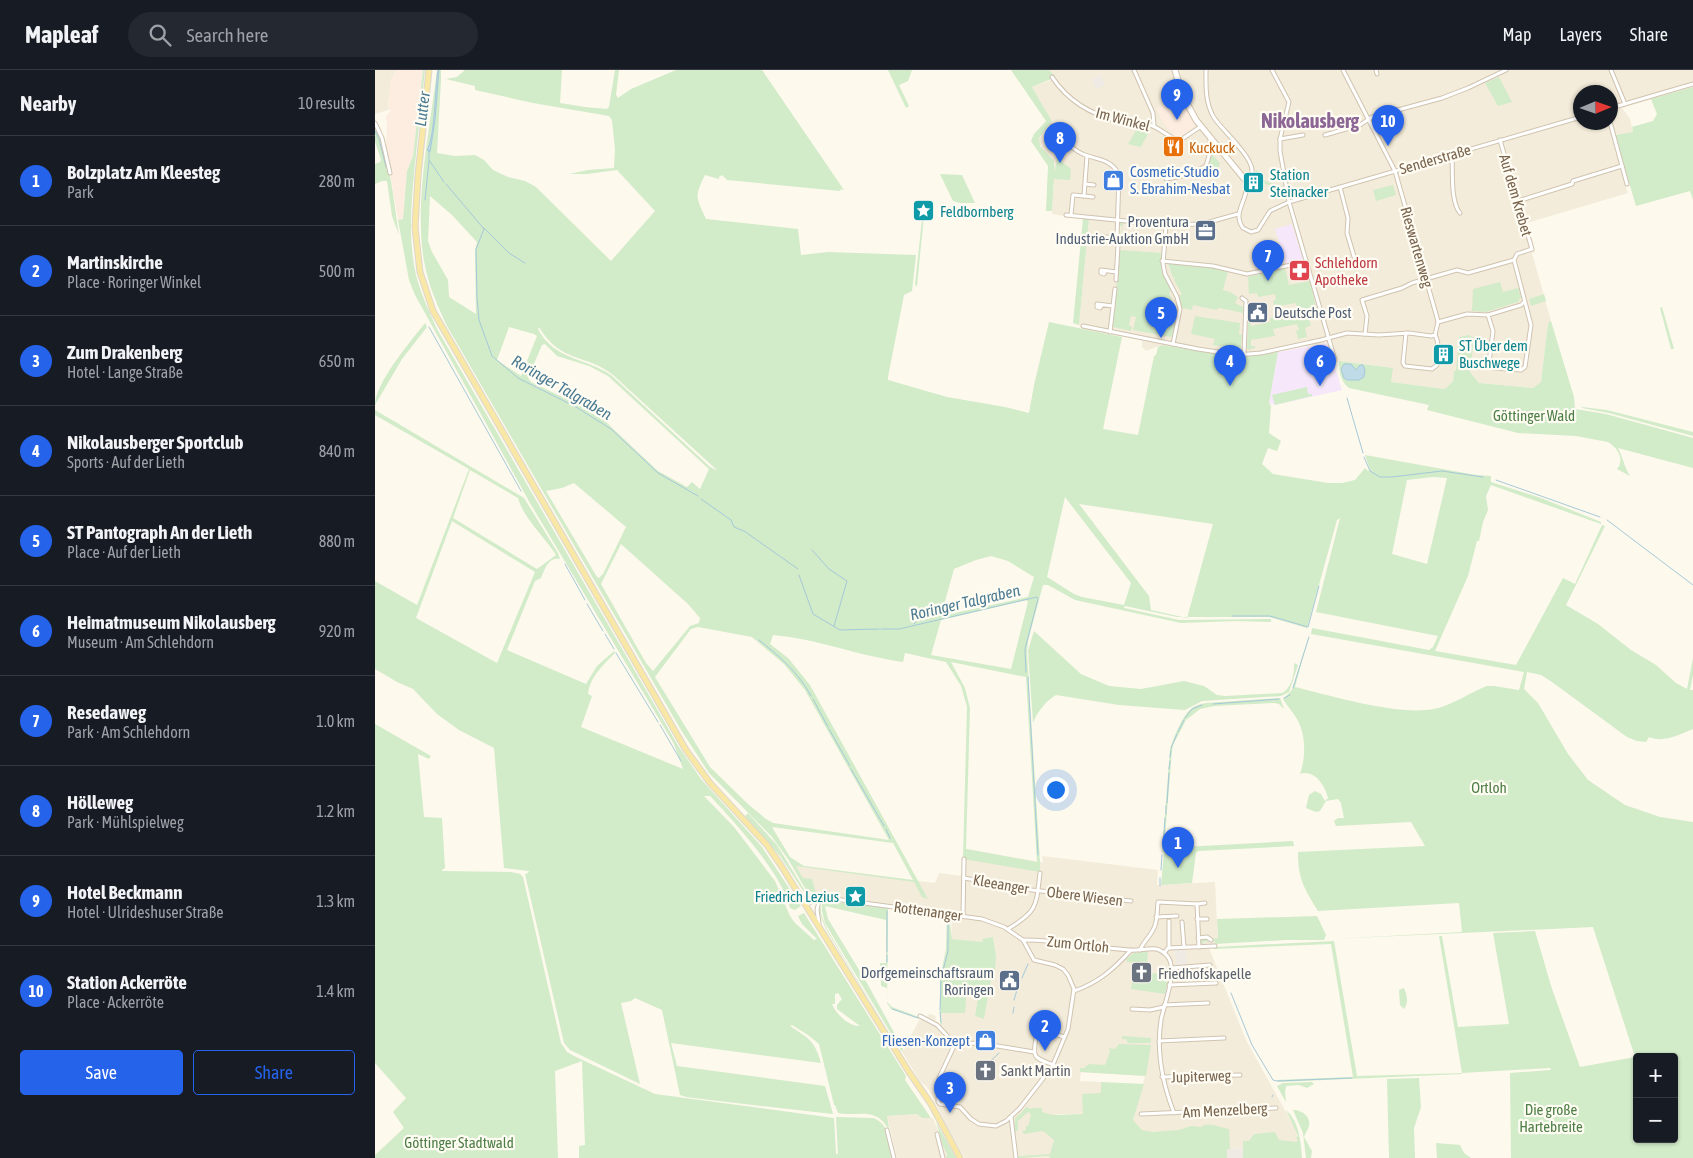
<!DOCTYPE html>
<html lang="en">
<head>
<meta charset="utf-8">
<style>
  body { margin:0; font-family:"Asap Condensed",sans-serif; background:#242831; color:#f1f3f6 }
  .controls { position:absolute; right:15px; bottom:15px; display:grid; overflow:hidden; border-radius:5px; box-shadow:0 1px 4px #0004 }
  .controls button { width:45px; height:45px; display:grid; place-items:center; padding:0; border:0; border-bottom:1px solid #363941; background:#171b24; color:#f1f3f6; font:25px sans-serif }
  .compass { position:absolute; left:1198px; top:15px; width:45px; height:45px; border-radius:50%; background:#171b24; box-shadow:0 1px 4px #0004; rotate:88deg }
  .you { position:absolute; left:680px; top:719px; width:18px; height:18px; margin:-12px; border:4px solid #fff; border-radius:50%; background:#1a73e8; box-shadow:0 0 0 8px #1a73e833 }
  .badge { display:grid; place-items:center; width:32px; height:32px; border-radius:50%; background:#2563eb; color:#fff; font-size:16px; font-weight:700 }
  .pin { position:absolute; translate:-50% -41px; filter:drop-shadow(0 1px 2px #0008) }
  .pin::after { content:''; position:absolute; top:26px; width:18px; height:15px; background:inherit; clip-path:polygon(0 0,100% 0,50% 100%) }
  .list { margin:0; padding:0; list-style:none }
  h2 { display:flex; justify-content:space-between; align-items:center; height:65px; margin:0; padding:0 20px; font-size:21px }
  h2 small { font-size:16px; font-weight:400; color:#9ea1a6 }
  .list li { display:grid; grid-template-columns:32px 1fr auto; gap:15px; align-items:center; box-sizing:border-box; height:90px; padding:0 20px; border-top:1px solid #363941 }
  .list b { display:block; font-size:19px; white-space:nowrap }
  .list p { margin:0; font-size:16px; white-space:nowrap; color:#9ea1a6 }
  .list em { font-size:16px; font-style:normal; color:#9ea1a6 }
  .actions { display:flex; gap:10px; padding:15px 20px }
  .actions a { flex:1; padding:11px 0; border:1px solid #2563eb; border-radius:5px; text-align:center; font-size:18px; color:#2563eb }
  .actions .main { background:#2563eb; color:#fff }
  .icon { flex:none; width:28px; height:28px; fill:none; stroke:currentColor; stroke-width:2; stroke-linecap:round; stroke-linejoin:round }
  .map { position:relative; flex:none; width:1318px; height:1088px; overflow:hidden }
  header { display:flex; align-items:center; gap:30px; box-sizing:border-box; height:70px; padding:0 25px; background:#171b24; border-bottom:1px solid #363941 }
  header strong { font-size:24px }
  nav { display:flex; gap:28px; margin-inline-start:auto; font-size:18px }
  .search { width:350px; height:45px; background:#242831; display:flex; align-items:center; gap:12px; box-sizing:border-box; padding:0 18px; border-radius:28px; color:#9ea1a6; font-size:19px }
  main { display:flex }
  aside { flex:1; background:#171b24 }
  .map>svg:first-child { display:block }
  .residential { fill:#f4ecda; fill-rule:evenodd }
  .commercial { fill:#fcede0 }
  .industrial { fill:#efebe4 }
  .education { fill:#f6e8fa }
  .green { fill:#d2ebc9; fill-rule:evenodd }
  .water { fill:#bfdbe7; stroke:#a6c9d9 }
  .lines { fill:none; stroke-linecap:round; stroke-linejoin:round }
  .stream { stroke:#a6c9d9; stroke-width:1 }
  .street-casing { stroke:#d0c3b0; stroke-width:5 }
  .secondary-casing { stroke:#d3c4ae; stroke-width:7 }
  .primary-casing { stroke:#dcd7d1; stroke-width:7 }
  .street { stroke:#fff; stroke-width:3 }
  .secondary { stroke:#fff; stroke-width:5 }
  .primary { stroke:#f9e7a6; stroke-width:5 }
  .labels { text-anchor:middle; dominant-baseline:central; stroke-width:4.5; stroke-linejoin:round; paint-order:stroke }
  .street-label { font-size:15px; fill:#79644e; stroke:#fffcf3 }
  .food-label { font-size:15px; fill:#c56008; stroke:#fffcf3; text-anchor:start }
  .shop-label { font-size:15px; fill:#366cbe; stroke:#fffcf3; text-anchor:start }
  .culture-label { font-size:15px; fill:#0d838f; stroke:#fffcf3; text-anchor:start }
  .service-label { font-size:15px; fill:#4e5e75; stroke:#fffcf3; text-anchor:end }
  .health-label { font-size:15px; fill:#be3a42; stroke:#fffcf3; text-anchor:start }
  .park-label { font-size:15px; fill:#4d7e45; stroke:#fffcf3 }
  .worship-label { font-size:15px; fill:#5b616d; stroke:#fffcf3; text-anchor:start }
  .water-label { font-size:16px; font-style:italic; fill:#4a7b93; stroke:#fffcf3 }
  .district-label { font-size:20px; font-weight:bold; fill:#8c6694; stroke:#fffcf3 }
</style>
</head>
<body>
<header>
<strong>Mapleaf</strong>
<div class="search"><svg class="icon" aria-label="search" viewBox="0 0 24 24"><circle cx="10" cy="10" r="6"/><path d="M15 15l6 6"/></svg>Search here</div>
<nav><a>Map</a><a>Layers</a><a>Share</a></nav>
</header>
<main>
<aside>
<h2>Nearby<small>10 results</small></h2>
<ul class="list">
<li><span class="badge">1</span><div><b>Bolzplatz Am Kleesteg</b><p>Park</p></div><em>280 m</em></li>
<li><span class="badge">2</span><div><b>Martinskirche</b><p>Place · Roringer Winkel</p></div><em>500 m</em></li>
<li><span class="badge">3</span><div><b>Zum Drakenberg</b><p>Hotel · Lange Straße</p></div><em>650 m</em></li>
<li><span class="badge">4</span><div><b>Nikolausberger Sportclub</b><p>Sports · Auf der Lieth</p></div><em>840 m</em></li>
<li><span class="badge">5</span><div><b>ST Pantograph An der Lieth</b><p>Place · Auf der Lieth</p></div><em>880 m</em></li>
<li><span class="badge">6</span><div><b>Heimatmuseum Nikolausberg</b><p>Museum · Am Schlehdorn</p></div><em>920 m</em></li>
<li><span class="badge">7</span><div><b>Resedaweg</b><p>Park · Am Schlehdorn</p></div><em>1.0 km</em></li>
<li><span class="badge">8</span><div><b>Hölleweg</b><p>Park · Mühlspielweg</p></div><em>1.2 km</em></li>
<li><span class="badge">9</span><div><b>Hotel Beckmann</b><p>Hotel · Ulrideshuser Straße</p></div><em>1.3 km</em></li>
<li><span class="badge">10</span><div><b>Station Ackerröte</b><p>Place · Ackerröte</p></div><em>1.4 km</em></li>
</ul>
<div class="actions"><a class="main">Save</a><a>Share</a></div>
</aside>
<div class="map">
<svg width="1318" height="1088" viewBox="0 0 1318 1088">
  <rect width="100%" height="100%" fill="#fdf9ec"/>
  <g class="residential">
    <path d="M0,0H20L19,7L16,10L13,38L16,39L0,44Z"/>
    <path d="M674,0H1318V17L1247,38L1255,49L1258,62L1240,65L1254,113L1250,115L1253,123L1152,153L1160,182L1157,183L1176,251L1173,253L1166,312L1158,318L1104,313L1095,302L1079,301L1078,311L1070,319L1015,312L1018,298L964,291L957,271L877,286L859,287L787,275L771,281L767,277V270L707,259L704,255L714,150L677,144L680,93L666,77L663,70L677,51L657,17L681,8ZM1206,22H1236V52H1206Z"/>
    <path d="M591,779L665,792H668L667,786L783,800L782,815L840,812L843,873L834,878L871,970L921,1060L927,1088L881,1078L852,1079V1088H753L758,1050L770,1006L706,1002L705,1011L726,1012V1023L708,1044H681L669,1061L679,1070L675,1088H590L571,1055L557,1025L552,1017L545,1011L527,982L545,949L544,947H552L553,944L559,945L561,947L560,951L567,955L566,943L591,933L592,918L604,919L600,946L609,948L621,886L618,867L608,869V872L577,869L576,846L467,832L466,827L441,823L434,818L420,795L560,813L564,803L587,806L588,789Z"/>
    <path d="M542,1044L547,1048H558L572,1084L571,1088H522L512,1046Z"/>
  </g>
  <g class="commercial">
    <path d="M20,0H48L38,86L32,101L28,149L23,150L11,77L12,51L10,48L16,40L13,39L16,10V7H19Z"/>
    <path d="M806,27L820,54L819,58L807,66H799L790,55L781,39Z"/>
  </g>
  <g class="industrial">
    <path d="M726,5L730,15L721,19L716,9Z"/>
    <path d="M811,879L812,896L801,897V886L797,880Z"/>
    <path d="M868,1078V1088H852V1079Z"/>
  </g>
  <g class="education">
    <path d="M917,154L928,189L927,192L911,195L900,159Z"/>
    <path d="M951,273H953L967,320L900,335L894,333L903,282Z"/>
  </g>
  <g class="green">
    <path d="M48,0H50C47,28 44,56 41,84C37,124 32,165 41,205C46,224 54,241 62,259L304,677L326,709L387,777L426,836L420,840L415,838C408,805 359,751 335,726H329L359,757L400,811L415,846L420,853L439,870L442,869L427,854L423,846L429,843L531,1006L530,1010L556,1048H547L542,1044L512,1046L514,1057L513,1058C499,1036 483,1047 463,1043L460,1035H459L444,974L433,965L417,955L415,956C434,969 439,969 446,993L296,973L302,996L450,1016L458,1044L335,1030L311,1027L305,1025L287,940L260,928L256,931L246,933L265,1014L195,980L189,973L150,804L153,803L154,801L129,798L119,678L84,660L62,644L38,619L22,612L0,599V511L42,535L94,399L0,345V340L149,428L183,483L185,489C173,487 170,499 166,508L160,511L132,580L211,614L222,596L239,581L240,583C228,595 215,607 213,624L217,626L206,657L308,699L299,674L155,433L40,225L34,210L23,150L28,149L32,101L38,86ZM95,400L143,428C149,449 169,466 181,485L162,499L78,448ZM77,451L160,502L122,593L41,548ZM463,923L467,929L462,935V939L485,956C474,957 460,943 457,934H460V924Z"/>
    <path d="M62,0H66V10L62,83L80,86L100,85L109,90L118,100L133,107L150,111L161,117L236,191L280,141L242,100L212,104H194L213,100L239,98L240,79L237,50L234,46L158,33L100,20V16L71,9L82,7L90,0H187L185,33L210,37L232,39L234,37L240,0H244L241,25L243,28L256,19L301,0H387L469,120L466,119L465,121L352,110L347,105L344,107V109L330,105C319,127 321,127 331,149L423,159L426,185L453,182L541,185L537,221L529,225L513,307V310L572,327L630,337L654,343L659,315L674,252L747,267L728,359L763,365L779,286L781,285L783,277L787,275L859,287L877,286L903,282L894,333L896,336L894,363L906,371L902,381L893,378L887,394L898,404L953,413H967L980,410L990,398L993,401L995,400L990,385L1101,405L1116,406V412L1166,428L1226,452V454L1116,415L1111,426L1113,440L1108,452L1104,471H1102L1093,506L1060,581L1141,595L1188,508L1200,514L1227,455L1230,456L1191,535L1223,554L1256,580L1281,595L1301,613L1312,619L1318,588V605L1315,620H1318V659C1303,665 1289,673 1274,667L1271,672L1262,671L1252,667L1177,612L1166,605L1152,602L1149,619L1163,633L1193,684L1213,710L1250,735L1285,747L1318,752V1088H1136L1135,1003L1176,1000L1175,998L1087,1003V1004L904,1012L901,1010L978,1007L956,874L839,879V877L959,871L982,1006L1087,1003L1064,866H1067L1083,957L1134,954L1118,863L1160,861L1177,919L1205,997L1260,987L1218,857L957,869L1087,862L1084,833L943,841C929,818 923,809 923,782L1050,776L1036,752L961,756L959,751L963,748H969L966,733L963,729L951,731L945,741L941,742L931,738L934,725L940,721L946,724L950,731L953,728C950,716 940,699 925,704C931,687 931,665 922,649C918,642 912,636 908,629L917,620L934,565L920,617C957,626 1023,646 1059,639C1078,635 1094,623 1112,616H1119L1144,620L1149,602L936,564L937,558L1054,580L1058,577L1063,566L941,542L965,448L962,450L932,558L894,547H802L750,536L749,538L804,550L896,549V552L861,551L806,553L700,530L673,515H668L653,571L652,583L665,792V802L588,789L592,637L586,616L571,592L530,583L528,592C484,586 443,569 398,565L395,574L413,588L435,615L553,829L547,827L539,812L421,796L428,808L437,809L441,823L431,820L413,789L397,767L334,703L306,660L72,256C62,235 53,214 49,191C39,132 55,60 62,0ZM55,126L77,145L102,172L100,181L101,244L74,227L73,210L57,182L53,171ZM134,257L159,264L162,266L146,306L122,290ZM164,257C186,294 211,283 238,305L343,401L335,397L236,305C211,288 179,290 163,259ZM170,274L182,286L214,296L233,306L334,399L325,419L317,412L312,417L283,401L231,352L204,335L156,312L153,308L167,275ZM1058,407L1072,408L1052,494L1017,484L1032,410ZM199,413L251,457L228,504L224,508L222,507L171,421L187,418ZM690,427L756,513L749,535L707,527L699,524L672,507ZM704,434L838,454L812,548L776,540L774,526ZM246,474L313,534L325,548L324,553L315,556L278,601L271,593L226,514ZM616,486L633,491L659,507L653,527L566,546L579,499L601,490ZM651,530L653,532L636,599L556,585L566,550ZM323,557L377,567L409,594L430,620L514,770L398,753L391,749L374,735L335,697L280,607L316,559ZM576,592L651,607L662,792L591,779L595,638L590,618ZM397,757L518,773L538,810L429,796L415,787ZM1262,987H1299V1069H1262Z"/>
    <path d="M513,0H537L533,11L524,15L534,36L531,38Z"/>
    <path d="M636,0H674L681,7L657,17L677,51L664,68L665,76L679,91L680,102L682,88L696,99L695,110L679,109L677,141H671L673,96L656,71L659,64L671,51Z"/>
    <path d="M1124,7L1137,32L1123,36L1110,13Z"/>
    <path d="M1318,17V130L1315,121L1261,136L1240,65L1258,62L1257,57L1278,51L1282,44L1276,29Z"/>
    <path d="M0,57C15,84 19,134 24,165L17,146L12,111H7L0,114V94L5,92L6,90L0,71Z"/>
    <path d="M763,57L776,58L766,77L753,74Z"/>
    <path d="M836,83L845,93L843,99H839L834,97Z"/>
    <path d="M883,100L890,111L909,117V119L879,111L880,101Z"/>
    <path d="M565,104L587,105L600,133H585L578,131Z"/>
    <path d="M1018,115L1021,125L1001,131L998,120Z"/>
    <path d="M550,135L542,216L540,215L548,140Z"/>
    <path d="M708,149H714L704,255L698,253Z"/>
    <path d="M745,153H748L745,180L786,183V198L796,221L794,222L799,236L798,238L802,239L798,265L796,267L758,260L761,247L756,246L754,255L757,257L756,261L738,257L745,173L743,166H746L747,156L744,155Z"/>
    <path d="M793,193L838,197L853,201L848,220L855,222L863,227L860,233L868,237V243L845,238H843L842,240L818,235L817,240L807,238L804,225L807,224L799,210L800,207L798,208Z"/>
    <path d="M910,198L914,215L935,211L941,237L922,240L921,233L904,236L905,242H908L909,244L901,245L898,231L901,230L900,224L883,227L882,223L874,224L873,207Z"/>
    <path d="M1125,212L1128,222L1143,218L1146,227L1143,232L1111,242L1097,241L1098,219Z"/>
    <path d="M1169,224L1171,231L1156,236L1154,229Z"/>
    <path d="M1287,237L1299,279H1296L1285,238Z"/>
    <path d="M942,238L941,240L932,244L936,255L930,258L932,267L923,269L921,261L924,260L922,254L898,259L900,266L876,270V276H880V278L873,280L872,278L873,253L875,252L876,256L895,252V248Z"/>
    <path d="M820,246L865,253L864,264L867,265L866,277L865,280L838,275L840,269L816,264Z"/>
    <path d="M1176,251L1199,327L1200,339L1231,344L1318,368V398L1243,378C1248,387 1249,397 1255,406L1242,399C1250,390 1243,378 1233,372L1201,366L1143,363L1052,340L1054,335L974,318C966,312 964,302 964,291L1018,298L1016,312L1070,319L1078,311L1079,301H1081L1084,267L1094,265L1099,268L1095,302L1104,313L1158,318L1166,312L1173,253Z"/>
    <path d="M50,253L52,257L27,289L0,335C0,313 36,271 50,253Z"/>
    <path d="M932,317L933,324H937V326L900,335L897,325Z"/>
    <path d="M1207,337L1232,340L1318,362V366L1234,343L1207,338Z"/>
    <path d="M659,561L706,604L734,616L766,619L809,611L829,616L842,625L850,626L907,623C916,619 920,603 919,593L923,595L914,622L906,626L827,631L810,640L744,635L681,625C671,631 662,642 658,653L653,581Z"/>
    <path d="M905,628L909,639L904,634L899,633L839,636L825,639L811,650L798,675L797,681L789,778L918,771L919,776L823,781L821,783L817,813L786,815L789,782H787L795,680C798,669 807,646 816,639C820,635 826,634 831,633Z"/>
    <path d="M0,654L56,686L54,689L43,684L49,747L67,748L70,798L67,800V801L136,802L145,804L148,807L186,973L192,982L199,986L280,1024L459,1048L461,1084H463L461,1047L498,1048C515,1054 515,1073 518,1088H204V1076L210,1075L207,991L180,1001L183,1088H0V1085L29,1058L18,1042L31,1028L0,993Z"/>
    <path d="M373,743L402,775L430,821L441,826H435L431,825L405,786L370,746Z"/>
    <path d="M451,831L513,838L512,932L517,937L544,947L545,949L516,939L512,933V918L506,916L505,893H511V850L450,836L453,849L492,913L528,979L527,982L450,853L447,841V834Z"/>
    <path d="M446,835V844L452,859L526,983L451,859L444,842Z"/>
    <path d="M572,846H574L577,869L608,872L607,869L618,867L621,886L620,902H618L617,905L609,949L600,946L604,920L592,918L590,943H566L567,956L565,953V908L571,879Z"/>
    <path d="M942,846L951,865L949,870H911L840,874V871L828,872V875H825L826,869H831L835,871L837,869L843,868L842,849Z"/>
    <path d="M773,881L772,894L752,892L751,889L759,883Z"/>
    <path d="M759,899L792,906L793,909L790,924L756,919Z"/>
    <path d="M1029,918C1032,925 1034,932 1029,939L1025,935L1024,920Z"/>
    <path d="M747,966L776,968V972L774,973H753L751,969H747Z"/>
    <path d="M744,974L776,975L771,1006L705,1002V998H710L711,995L713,996V994L730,995L735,982L734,978L740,979Z"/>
    <path d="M1044,1008L1046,1037L1039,1058L1040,1088H1014L1012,1009Z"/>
    <path d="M726,1012L769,1014L758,1050L767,1060L777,1062L804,1060L816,1056L826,1057C835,1051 845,1058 854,1059L855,1079H852V1088H675V1086H671L643,1088L642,1086H646L675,1084L679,1070L668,1061L649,1064L647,1061L651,1060V1056H653L654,1053L656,1054L654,1053L656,1044L653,1042L643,1051V1060L639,1063L640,1048L646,1043L651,1037L656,1039L657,1038H667V1042L677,1045L708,1044L707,1024L726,1023Z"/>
    <path d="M937,1012L939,1014L932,1018L924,1015L911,1016L910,1022L911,1032L902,1016L908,1013Z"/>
    <path d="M911,1040C924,1051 926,1072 927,1088H868V1071H874L879,1064L900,1062L904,1070L922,1072L923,1070L921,1068L923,1066Z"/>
    <path d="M918,1040C928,1040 938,1048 933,1059C931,1062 930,1064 929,1067L937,1081L936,1088H931L928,1063Z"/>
    <path d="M561,1052L581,1088H571L572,1084L568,1076Z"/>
    <path d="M1061,1073L1085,1075L1089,1083L1096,1088H1062Z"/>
  </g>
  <g class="water">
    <path d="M63,0H64L60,50L55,82L52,80C60,68 60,17 63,0Z"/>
    <path d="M969,294H976L981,300L985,295H988L990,300L989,307L984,310H972L969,308L966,299Z"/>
  </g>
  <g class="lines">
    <g class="stream">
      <path d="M0,61L4,69L11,97"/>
      <path d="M54,80V90L69,112"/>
      <path d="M71,114L109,159L101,179L102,228L104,250L117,286L143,308L201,337L236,359L283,403L323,426"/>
      <path d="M50,130L54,91"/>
      <path d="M109,158L134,183L150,193"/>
      <path d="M54,257L146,421"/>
      <path d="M972,328L988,383"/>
      <path d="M989,387L995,401L1005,407H1017L1067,401L1108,407"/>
      <path d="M1121,410L1225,447"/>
      <path d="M326,429L356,450L359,457L369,461L423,499"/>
      <path d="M1232,450L1318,515"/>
      <path d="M437,480L454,499L472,511L459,556"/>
      <path d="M190,494L210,530"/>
      <path d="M424,505L438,544L465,560L504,559"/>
      <path d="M212,534L228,561"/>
      <path d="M857,546H895L933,557L944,516"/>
      <path d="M539,554L544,546"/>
      <path d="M506,559H524L662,527L663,529L650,579L651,602"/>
      <path d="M230,564L239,579"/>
      <path d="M384,570C404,586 424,603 436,626"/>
      <path d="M241,583L283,652"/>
      <path d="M653,607L663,785"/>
      <path d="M918,618L934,567"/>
      <path d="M909,628L915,625"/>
      <path d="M438,629L453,657"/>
      <path d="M838,634L904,629"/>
      <path d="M810,648L817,639L827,635"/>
      <path d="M285,655L306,691"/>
      <path d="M454,659L475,696"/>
      <path d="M803,662L809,650"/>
      <path d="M796,678L802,664"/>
      <path d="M795,687L796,680"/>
      <path d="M476,699L509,756"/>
      <path d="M794,699L795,691"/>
      <path d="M792,733L794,703"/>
      <path d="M791,744V736"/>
      <path d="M511,759L515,768"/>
      <path d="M788,778L790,748"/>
      <path d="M786,800L787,785"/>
      <path d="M785,816V808"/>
      <path d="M512,882V841"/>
      <path d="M512,892V885"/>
      <path d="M647,908L653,894"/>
      <path d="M856,923L877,975L898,1010L902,1011L977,1008"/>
      <path d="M639,930L645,910"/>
      <path d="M517,939L543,948"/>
      <path d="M565,940L566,908L573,881V850"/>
      <path d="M565,942L566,952"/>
      <path d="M638,943L639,937"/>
      <path d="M606,1000L624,983"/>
      <path d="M603,1010L604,1006"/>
      <path d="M897,1027L898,1025"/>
    </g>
    <defs>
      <g id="street">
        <path d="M759,0L778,43L779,56"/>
        <path d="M831,0C831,16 830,31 838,46C845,60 894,98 871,111C875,129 856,142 868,158L876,162L883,160L895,141L914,132L1206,47"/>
        <path d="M897,0L914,32L905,69V81L914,132L960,290"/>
        <path d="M1001,0L1002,4"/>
        <path d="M1236,0L1250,34"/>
        <path d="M677,7C693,31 717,45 744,51C755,53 765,52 775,55C785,58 793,67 803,70L807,69L825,57"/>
        <path d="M1236,38L1318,14"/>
        <path d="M1235,52L1252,114"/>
        <path d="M0,53L7,68L15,103"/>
        <path d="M677,56C683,66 699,81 710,85C724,90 735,89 744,104L742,168L743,175L741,210"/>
        <path d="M950,65L985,55L997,47L1067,28L1093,18L1131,0"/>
        <path d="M905,69L928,65"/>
        <path d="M1077,84C1078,100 1075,131 1085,143"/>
        <path d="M791,109L813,105L831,96L836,79L835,69"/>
        <path d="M710,114L719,115"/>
        <path d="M965,117L973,148L972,163L980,190"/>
        <path d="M709,126L718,127"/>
        <path d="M1143,131L1197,114L1198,111L1247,96"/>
        <path d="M691,145L791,155L827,154L863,144"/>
        <path d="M696,145L698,125L709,126L712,86"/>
        <path d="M791,155L788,194L790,204L802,227L805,239L798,274"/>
        <path d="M733,167L732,171L729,170V167L742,168"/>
        <path d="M787,191L838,196L872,204L931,192"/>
        <path d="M730,201L729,204L726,203V200L741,202"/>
        <path d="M867,228L871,231L869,285"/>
        <path d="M727,235L725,238L722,237V234L738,236"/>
        <path d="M1113,245L1118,261L1114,292L1119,298L1146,300L1150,297L1156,255L1139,190L1142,184L1157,179L1125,70"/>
        <path d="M1063,252L1092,244L1113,245L1146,235L1149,232"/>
        <path d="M708,256L823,279L862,285L886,283L946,270L972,263L1004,265L1034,263L1056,266L1060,265L1063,252L1061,244L1020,101L968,0"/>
        <path d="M735,262L740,219"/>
        <path d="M1031,263L1028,293L1030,296L1057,299L1062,295C1063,285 1065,274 1060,265"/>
        <path d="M990,264L992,246L987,230L1027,218L1037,213L1082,200L1093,203L1139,190"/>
        <path d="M589,808L657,820L756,831"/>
        <path d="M822,834L830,833"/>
        <path d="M431,835L439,830L452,828L607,849L629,857L648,870L659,890L680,895L688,899L693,905L699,919L693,959L677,997L645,1038L631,1051L621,1056L604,1054L596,1049L585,1037L565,1034L563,1032L564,1008L580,974L604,973L659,982"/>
        <path d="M588,846L589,789"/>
        <path d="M781,847L802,846"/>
        <path d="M822,849H832"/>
        <path d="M807,852L809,877"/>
        <path d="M444,853L442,840L444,831"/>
        <path d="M633,859C663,841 661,836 665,803"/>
        <path d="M823,868L832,867L836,870"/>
        <path d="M648,870C684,870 719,877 754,880C763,881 772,878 781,879C786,880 790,883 793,887C803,901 789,934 786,950C781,982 787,1012 799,1043"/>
        <path d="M794,878V851"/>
        <path d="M765,880C768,872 774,868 778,860C783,852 782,841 783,832L822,834L824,877"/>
        <path d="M789,883L793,878L840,876"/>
        <path d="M797,898L835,895"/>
        <path d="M794,915L841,913"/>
        <path d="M699,921C723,913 739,899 756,880"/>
        <path d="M789,935L833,933"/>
        <path d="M757,939L775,940L789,937"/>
        <path d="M545,946L562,955L580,974"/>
        <path d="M784,971L849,968"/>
        <path d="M679,995C660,988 657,989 661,968C669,960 680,964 689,967"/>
        <path d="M787,1007L865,1005"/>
        <path d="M766,1044L901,1038"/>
        <path d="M636,1047L641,1088"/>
        <path d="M512,1060L519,1088"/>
        <path d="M562,1064L568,1088"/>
      </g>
      <path id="secondary" d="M800,0L807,24L821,50L871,111"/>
      <path id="primary" d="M54,0L43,106L40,157L45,202L58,241L311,680L335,713L392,775L407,797L534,1002L556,1034L585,1088"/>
    </defs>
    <use href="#street" class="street-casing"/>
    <use href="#secondary" class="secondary-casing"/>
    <use href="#primary" class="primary-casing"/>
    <use href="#street" class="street"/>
    <use href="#secondary" class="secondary"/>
    <use href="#primary" class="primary"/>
  </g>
  <defs>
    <symbol id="restaurant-square" viewBox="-11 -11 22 22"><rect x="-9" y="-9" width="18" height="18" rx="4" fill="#e8710a" stroke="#fffcf3"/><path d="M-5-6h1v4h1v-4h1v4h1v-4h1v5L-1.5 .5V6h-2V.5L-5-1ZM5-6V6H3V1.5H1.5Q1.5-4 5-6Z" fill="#fff"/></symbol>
    <symbol id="shop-square" viewBox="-11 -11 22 22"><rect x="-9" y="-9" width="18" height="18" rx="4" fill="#3f7fe0" stroke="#fffcf3"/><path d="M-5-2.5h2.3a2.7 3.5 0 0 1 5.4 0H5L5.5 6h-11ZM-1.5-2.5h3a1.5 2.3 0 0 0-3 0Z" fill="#fff"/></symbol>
    <symbol id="building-square" viewBox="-11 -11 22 22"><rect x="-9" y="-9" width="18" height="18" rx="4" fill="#0f9aa8" stroke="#fffcf3"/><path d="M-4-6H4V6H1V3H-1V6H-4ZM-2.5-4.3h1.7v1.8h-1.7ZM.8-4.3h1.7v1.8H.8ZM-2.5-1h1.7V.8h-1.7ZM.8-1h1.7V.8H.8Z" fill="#fff"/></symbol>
    <symbol id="sight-square" viewBox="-11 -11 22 22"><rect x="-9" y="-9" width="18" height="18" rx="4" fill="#0f9aa8" stroke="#fffcf3"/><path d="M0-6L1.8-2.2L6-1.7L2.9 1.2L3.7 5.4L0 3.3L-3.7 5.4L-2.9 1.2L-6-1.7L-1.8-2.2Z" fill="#fff"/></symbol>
    <symbol id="office-square" viewBox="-11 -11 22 22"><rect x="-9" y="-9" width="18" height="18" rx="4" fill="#5c6f8a" stroke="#fffcf3"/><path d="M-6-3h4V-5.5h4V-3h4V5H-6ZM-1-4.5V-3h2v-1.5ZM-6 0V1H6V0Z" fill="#fff"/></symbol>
    <symbol id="pharmacy-square" viewBox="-11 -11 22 22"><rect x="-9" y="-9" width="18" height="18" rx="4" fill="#e0444e" stroke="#fffcf3"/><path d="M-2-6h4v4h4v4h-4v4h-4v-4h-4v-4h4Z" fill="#fff"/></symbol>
    <symbol id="civic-square" viewBox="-11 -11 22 22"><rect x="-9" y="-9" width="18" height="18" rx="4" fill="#5c6f8a" stroke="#fffcf3"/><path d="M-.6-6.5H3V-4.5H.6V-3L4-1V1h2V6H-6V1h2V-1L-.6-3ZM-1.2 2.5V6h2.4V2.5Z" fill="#fff"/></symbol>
    <symbol id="church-square" viewBox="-11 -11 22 22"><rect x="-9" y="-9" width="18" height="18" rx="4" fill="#6b7280" stroke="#fffcf3"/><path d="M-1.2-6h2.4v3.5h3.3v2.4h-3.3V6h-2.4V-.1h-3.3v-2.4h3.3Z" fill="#fff"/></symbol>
  </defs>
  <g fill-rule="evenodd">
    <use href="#restaurant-square" x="786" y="64" width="25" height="25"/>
    <use href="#shop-square" x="726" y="98" width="25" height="25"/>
    <use href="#building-square" x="866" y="100" width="25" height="25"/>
    <use href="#sight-square" x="536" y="128" width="25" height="25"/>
    <use href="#office-square" x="818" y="148" width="25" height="25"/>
    <use href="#pharmacy-square" x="912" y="188" width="25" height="25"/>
    <use href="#civic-square" x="870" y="230" width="25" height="25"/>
    <use href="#building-square" x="1056" y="272" width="25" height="25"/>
    <use href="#sight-square" x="468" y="814" width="25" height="25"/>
    <use href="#church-square" x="754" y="890" width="25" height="25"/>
    <use href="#civic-square" x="622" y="898" width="25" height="25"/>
    <use href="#shop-square" x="598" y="958" width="25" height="25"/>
    <use href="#church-square" x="598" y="988" width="25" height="25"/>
  </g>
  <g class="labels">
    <g class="street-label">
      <text transform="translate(748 49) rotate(15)">Im Winkel</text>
      <text transform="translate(1060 89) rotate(-16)">Senderstraße</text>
      <text transform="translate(1141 125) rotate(74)">Auf dem Krebet</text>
      <text transform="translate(1042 177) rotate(74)">Rieswartenweg</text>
      <text transform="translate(626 814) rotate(10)">Kleeanger</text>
      <text transform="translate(710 826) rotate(7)">Obere Wiesen</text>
      <text transform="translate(553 841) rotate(8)">Rottenanger</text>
      <text transform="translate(703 874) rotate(6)">Zum Ortloh</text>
      <text transform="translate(826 1006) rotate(-2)">Jupiterweg</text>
      <text transform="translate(850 1040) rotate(-3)">Am Menzelberg</text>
    </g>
    <g class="food-label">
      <text x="814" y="77">Kuckuck</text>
    </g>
    <g class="shop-label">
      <text x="755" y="101">Cosmetic-Studio<tspan x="755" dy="17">S. Ebrahim-Nesbat</tspan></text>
      <text x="595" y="970" text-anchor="end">Fliesen-Konzept</text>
    </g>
    <g class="culture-label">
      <text x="895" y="104">Station<tspan x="895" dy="17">Steinacker</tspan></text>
      <text x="565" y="141">Feldbornberg</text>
      <text x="1084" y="275">ST Über dem<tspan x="1084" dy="17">Buschwege</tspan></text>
      <text x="464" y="826" text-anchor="end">Friedrich Lezius</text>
    </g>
    <g class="service-label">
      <text x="814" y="151">Proventura<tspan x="814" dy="17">Industrie-Auktion GmbH</tspan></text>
      <text x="899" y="242" text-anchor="start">Deutsche Post</text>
      <text x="619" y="902">Dorfgemeinschaftsraum<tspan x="619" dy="17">Roringen</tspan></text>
    </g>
    <g class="health-label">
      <text x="940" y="192">Schlehdorn<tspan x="940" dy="17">Apotheke</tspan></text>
    </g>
    <g class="park-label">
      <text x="1159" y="345">Göttinger Wald</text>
      <text x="1114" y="717">Ortloh</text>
      <text x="1176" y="1039">Die große<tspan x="1176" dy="17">Hartebreite</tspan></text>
      <text x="84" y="1072">Göttinger Stadtwald</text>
    </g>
    <g class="worship-label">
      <text x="783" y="903">Friedhofskapelle</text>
      <text x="626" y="1000">Sankt Martin</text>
    </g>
    <g class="water-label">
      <text transform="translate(47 39) rotate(-83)">Lutter</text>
      <text transform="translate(187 317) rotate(30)">Roringer Talgraben</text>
      <text transform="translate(590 532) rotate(-13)">Roringer Talgraben</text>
    </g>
    <g class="district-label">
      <text x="935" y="50">Nikolausberg</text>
    </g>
  </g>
</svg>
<div class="controls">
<button>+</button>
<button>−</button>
</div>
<svg class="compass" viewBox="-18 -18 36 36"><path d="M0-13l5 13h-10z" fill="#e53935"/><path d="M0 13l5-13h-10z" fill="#9ea1a6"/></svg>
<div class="you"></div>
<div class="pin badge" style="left:803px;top:798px">1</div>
<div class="pin badge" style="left:670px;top:981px">2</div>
<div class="pin badge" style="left:575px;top:1043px">3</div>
<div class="pin badge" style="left:855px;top:316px">4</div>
<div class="pin badge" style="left:786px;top:268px">5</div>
<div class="pin badge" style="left:945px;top:316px">6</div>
<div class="pin badge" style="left:893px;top:211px">7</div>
<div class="pin badge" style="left:685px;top:93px">8</div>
<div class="pin badge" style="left:802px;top:50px">9</div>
<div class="pin badge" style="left:1013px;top:76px">10</div>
</div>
</main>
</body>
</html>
